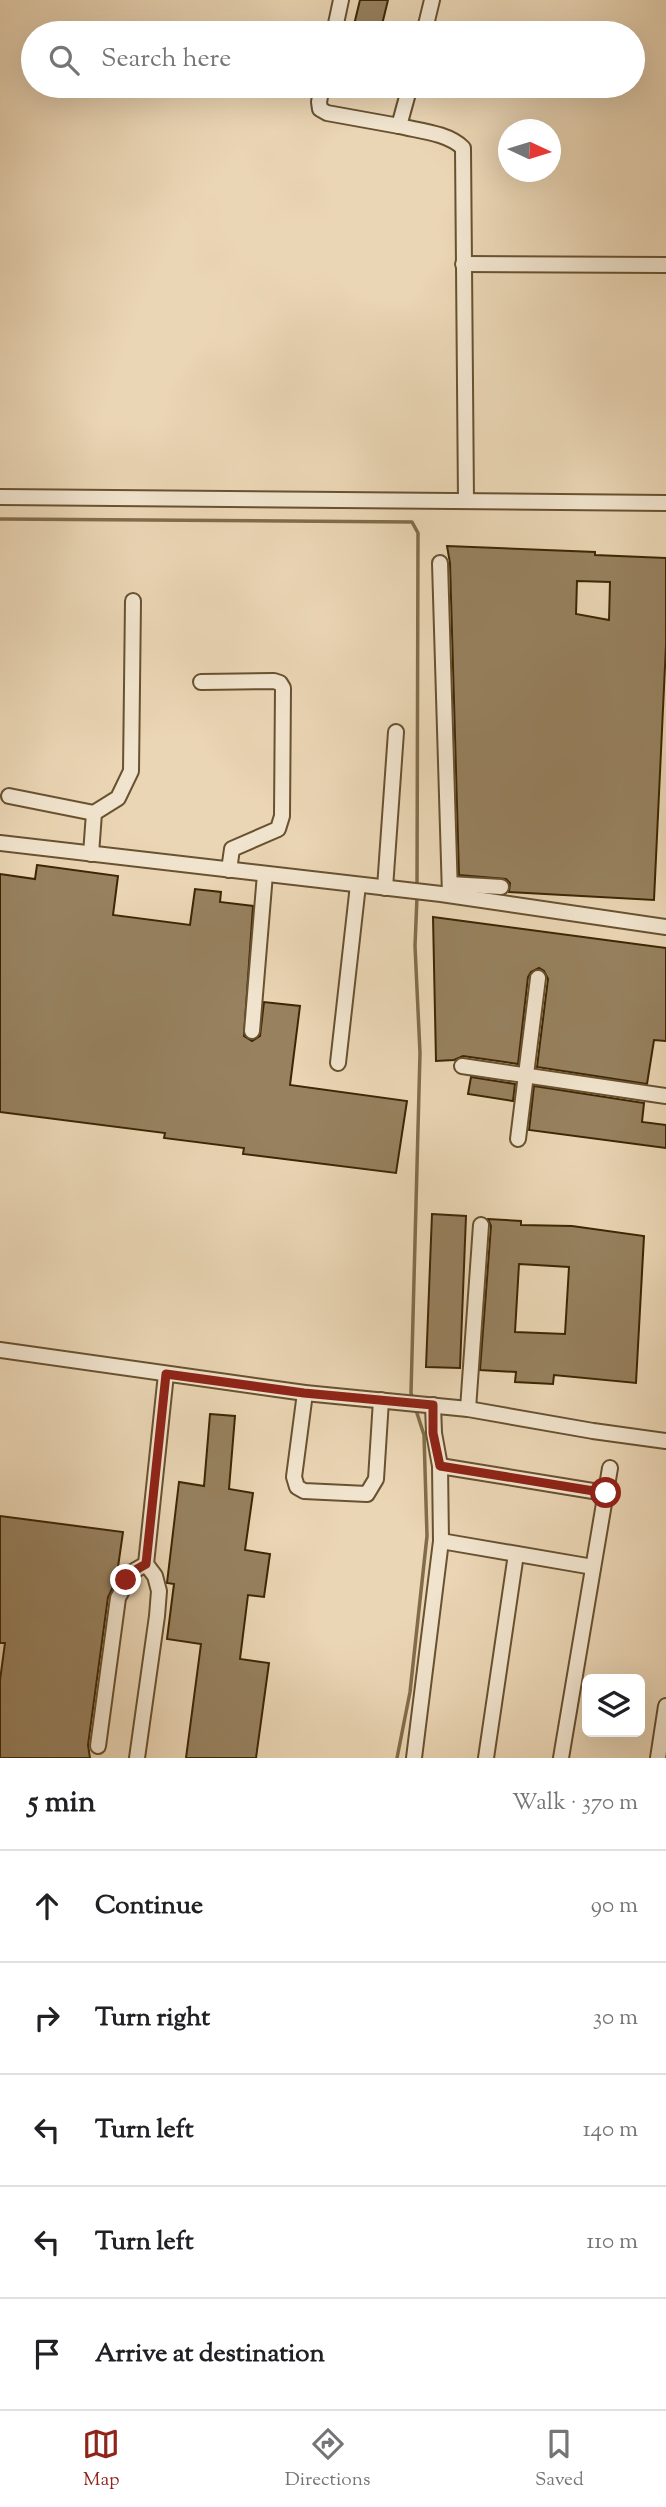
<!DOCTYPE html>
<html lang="en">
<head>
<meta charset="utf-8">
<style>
  body { margin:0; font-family:"Sorts Mill Goudy",serif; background:#f6f6f6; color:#202124 }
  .controls { position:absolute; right:21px; bottom:21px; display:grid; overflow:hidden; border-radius:10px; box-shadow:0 7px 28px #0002 }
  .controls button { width:63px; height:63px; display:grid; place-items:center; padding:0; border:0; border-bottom:2px solid #e0e0e0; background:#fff; color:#202124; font:35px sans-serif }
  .compass { position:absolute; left:498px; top:119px; width:63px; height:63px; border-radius:50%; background:#fff; box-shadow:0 7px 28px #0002; rotate:94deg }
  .stop { position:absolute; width:21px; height:21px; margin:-16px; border:5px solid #8f2418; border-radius:50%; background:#fff }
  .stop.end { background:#8f2418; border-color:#fff; box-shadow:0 2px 7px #0008 }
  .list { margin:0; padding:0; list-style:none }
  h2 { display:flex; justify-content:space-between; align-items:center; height:91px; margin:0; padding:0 28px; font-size:30px }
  h2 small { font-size:23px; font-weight:400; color:#757577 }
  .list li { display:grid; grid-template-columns:46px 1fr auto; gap:21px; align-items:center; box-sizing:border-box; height:112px; padding:0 28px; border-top:2px solid #e0e0e0 }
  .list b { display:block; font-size:26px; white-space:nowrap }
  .list em { font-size:23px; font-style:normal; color:#757577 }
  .icon { flex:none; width:38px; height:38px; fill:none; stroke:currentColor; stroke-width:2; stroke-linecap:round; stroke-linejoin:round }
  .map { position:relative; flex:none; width:666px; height:1758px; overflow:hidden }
  .search { position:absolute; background:#fff; box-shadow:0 7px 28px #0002; left:21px; right:21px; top:21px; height:77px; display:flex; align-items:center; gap:18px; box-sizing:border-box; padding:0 24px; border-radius:38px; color:#757577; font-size:26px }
  .sheet { height:651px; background:#fff }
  nav { display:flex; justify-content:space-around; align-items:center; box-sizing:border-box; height:98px; border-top:2px solid #e0e0e0; background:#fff; font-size:19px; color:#757577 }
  nav a { display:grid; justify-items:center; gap:4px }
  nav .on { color:#8f2418 }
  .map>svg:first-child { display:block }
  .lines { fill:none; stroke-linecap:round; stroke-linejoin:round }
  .stream { stroke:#816c49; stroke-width:3.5 }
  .building { fill:#97815f; stroke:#3d2603; stroke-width:2; fill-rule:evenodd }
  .minor-casing { stroke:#68522f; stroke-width:18 }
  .minor { stroke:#f1e4ce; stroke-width:14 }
  .route { stroke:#8f2418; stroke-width:9 }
</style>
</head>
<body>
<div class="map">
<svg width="666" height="1758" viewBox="0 0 666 1758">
  <rect width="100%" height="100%" fill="#ead5b4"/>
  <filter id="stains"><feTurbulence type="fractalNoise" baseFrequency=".00286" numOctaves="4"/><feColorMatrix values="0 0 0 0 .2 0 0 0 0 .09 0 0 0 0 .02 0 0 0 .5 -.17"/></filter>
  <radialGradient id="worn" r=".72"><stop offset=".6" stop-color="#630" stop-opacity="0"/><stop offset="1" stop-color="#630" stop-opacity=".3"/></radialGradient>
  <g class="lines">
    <g class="stream">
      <path d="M0,519L412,522L418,533L417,889"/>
      <path d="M413,1399L411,1393L420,1053L415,946L417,897"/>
      <path d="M397,1758L410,1692L427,1536L424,1435L415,1407"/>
    </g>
  </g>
  <g class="building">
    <path d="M360,0H388L380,33H352Z"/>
    <path d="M447,546L595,552V555L666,558V645L654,900L509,892L510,883L506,879L459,875L450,563ZM577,581L610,582L609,620L576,614Z"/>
    <path d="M37,865L118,876L113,915L190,925L195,889L221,892L220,902L253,906L244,1036L252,1041L260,1036L264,1002L300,1006L290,1085L407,1101L396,1173L243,1154L244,1148L164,1138L165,1133L0,1112V874L35,879Z"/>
    <path d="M433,917L666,948V1041L654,1040L647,1084L537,1067L548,979L544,971L539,968L531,972L528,977L518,1064L463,1056L454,1060L436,1061Z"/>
    <path d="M471,1077L515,1084L513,1101L468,1094Z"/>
    <path d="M534,1086L644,1103L642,1122L666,1125V1148L529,1130Z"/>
    <path d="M432,1214L466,1216L460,1368L426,1367Z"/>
    <path d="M488,1219L521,1221V1225L572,1226L644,1236L636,1383L554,1375L553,1384L515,1382L516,1372L480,1370L491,1226ZM519,1264L569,1267L565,1334L515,1332Z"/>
    <path d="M210,1414L235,1416L229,1489L253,1493L245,1550L270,1554L264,1597L248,1595L240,1659L269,1663L256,1758H186L201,1644L167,1639L174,1584L167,1583L179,1482L204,1486Z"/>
    <path d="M0,1516L123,1532L116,1581L108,1597L88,1745L90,1758H0V1680L5,1643H0Z"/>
  </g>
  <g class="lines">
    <defs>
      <g id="minor">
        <path d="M334,33L341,0"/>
        <path d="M424,33L432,0"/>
        <path d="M322,86L319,102L320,109L327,113L399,126L410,86"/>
        <path d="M399,126C420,131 448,133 463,148L466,501"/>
        <path d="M463,264L666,265"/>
        <path d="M0,497L666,503"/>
        <path d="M440,563L450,895"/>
        <path d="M201,682L274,681L280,683L283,688L282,816L278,829L232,849L229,870"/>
        <path d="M9,796L94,813"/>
        <path d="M0,843L441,894L666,927"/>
        <path d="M91,854L94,813L118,798L131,771L133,601"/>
        <path d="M450,884L501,887"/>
        <path d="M385,888L396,732"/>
        <path d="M252,1031L265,874"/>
        <path d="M338,1063L358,885"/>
        <path d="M462,1066L666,1096"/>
        <path d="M518,1139L538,978"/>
        <path d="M0,1350L305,1393L468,1409L593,1431L666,1441"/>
        <path d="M305,1393L294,1477L297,1487L304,1491L367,1494L376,1479L381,1400"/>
        <path d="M468,1409L481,1225"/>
        <path d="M440,1466L605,1493"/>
        <path d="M441,1541L593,1567"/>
        <path d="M98,1746L118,1598L132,1572L146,1564"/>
        <path d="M137,1758L157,1616L159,1591L155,1576L146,1564L166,1374"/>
        <path d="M414,1758L441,1541L440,1466L434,1433L433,1405"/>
        <path d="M486,1758L516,1554"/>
        <path d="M561,1758L610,1468"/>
        <path d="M658,1758L666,1706"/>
      </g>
    </defs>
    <use href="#minor" class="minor-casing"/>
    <use href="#minor" class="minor"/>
  </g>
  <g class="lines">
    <path class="route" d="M126,1580L132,1572L146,1564L166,1374L304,1393L433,1405V1433L440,1466L606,1493"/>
  </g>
  <rect width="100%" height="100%" filter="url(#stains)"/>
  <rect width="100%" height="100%" fill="url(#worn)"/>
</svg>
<div class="controls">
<button><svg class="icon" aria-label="layers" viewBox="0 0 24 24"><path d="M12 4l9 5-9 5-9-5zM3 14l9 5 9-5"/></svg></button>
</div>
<svg class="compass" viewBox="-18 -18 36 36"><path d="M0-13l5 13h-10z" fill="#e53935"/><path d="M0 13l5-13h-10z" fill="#757577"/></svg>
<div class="stop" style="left:606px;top:1493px"></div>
<div class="stop end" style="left:126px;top:1580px"></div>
<div class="search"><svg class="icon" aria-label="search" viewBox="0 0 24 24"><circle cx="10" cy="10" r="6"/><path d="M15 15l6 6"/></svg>Search here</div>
</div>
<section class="sheet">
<h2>5 min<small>Walk · 370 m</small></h2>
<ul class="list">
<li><svg class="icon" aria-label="ahead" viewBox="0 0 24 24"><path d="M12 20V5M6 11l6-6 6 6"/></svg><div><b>Continue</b></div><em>90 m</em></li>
<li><svg class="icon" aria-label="right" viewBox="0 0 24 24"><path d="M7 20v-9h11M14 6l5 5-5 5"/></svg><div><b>Turn right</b></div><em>30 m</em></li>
<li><svg class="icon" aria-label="left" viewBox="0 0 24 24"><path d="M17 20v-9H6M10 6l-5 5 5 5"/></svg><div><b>Turn left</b></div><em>140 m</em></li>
<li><svg class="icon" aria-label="left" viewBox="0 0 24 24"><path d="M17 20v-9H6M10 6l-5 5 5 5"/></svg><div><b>Turn left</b></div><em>110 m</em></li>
<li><svg class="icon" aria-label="arrive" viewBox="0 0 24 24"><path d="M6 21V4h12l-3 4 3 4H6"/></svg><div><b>Arrive at destination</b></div></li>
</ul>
</section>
<nav>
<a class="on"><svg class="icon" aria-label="map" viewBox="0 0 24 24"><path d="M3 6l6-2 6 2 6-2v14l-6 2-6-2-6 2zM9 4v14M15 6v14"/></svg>Map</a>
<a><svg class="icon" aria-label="directions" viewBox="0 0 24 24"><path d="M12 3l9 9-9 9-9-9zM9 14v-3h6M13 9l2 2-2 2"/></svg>Directions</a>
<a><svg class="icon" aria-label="saved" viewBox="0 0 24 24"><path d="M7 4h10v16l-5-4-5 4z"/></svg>Saved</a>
</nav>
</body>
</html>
